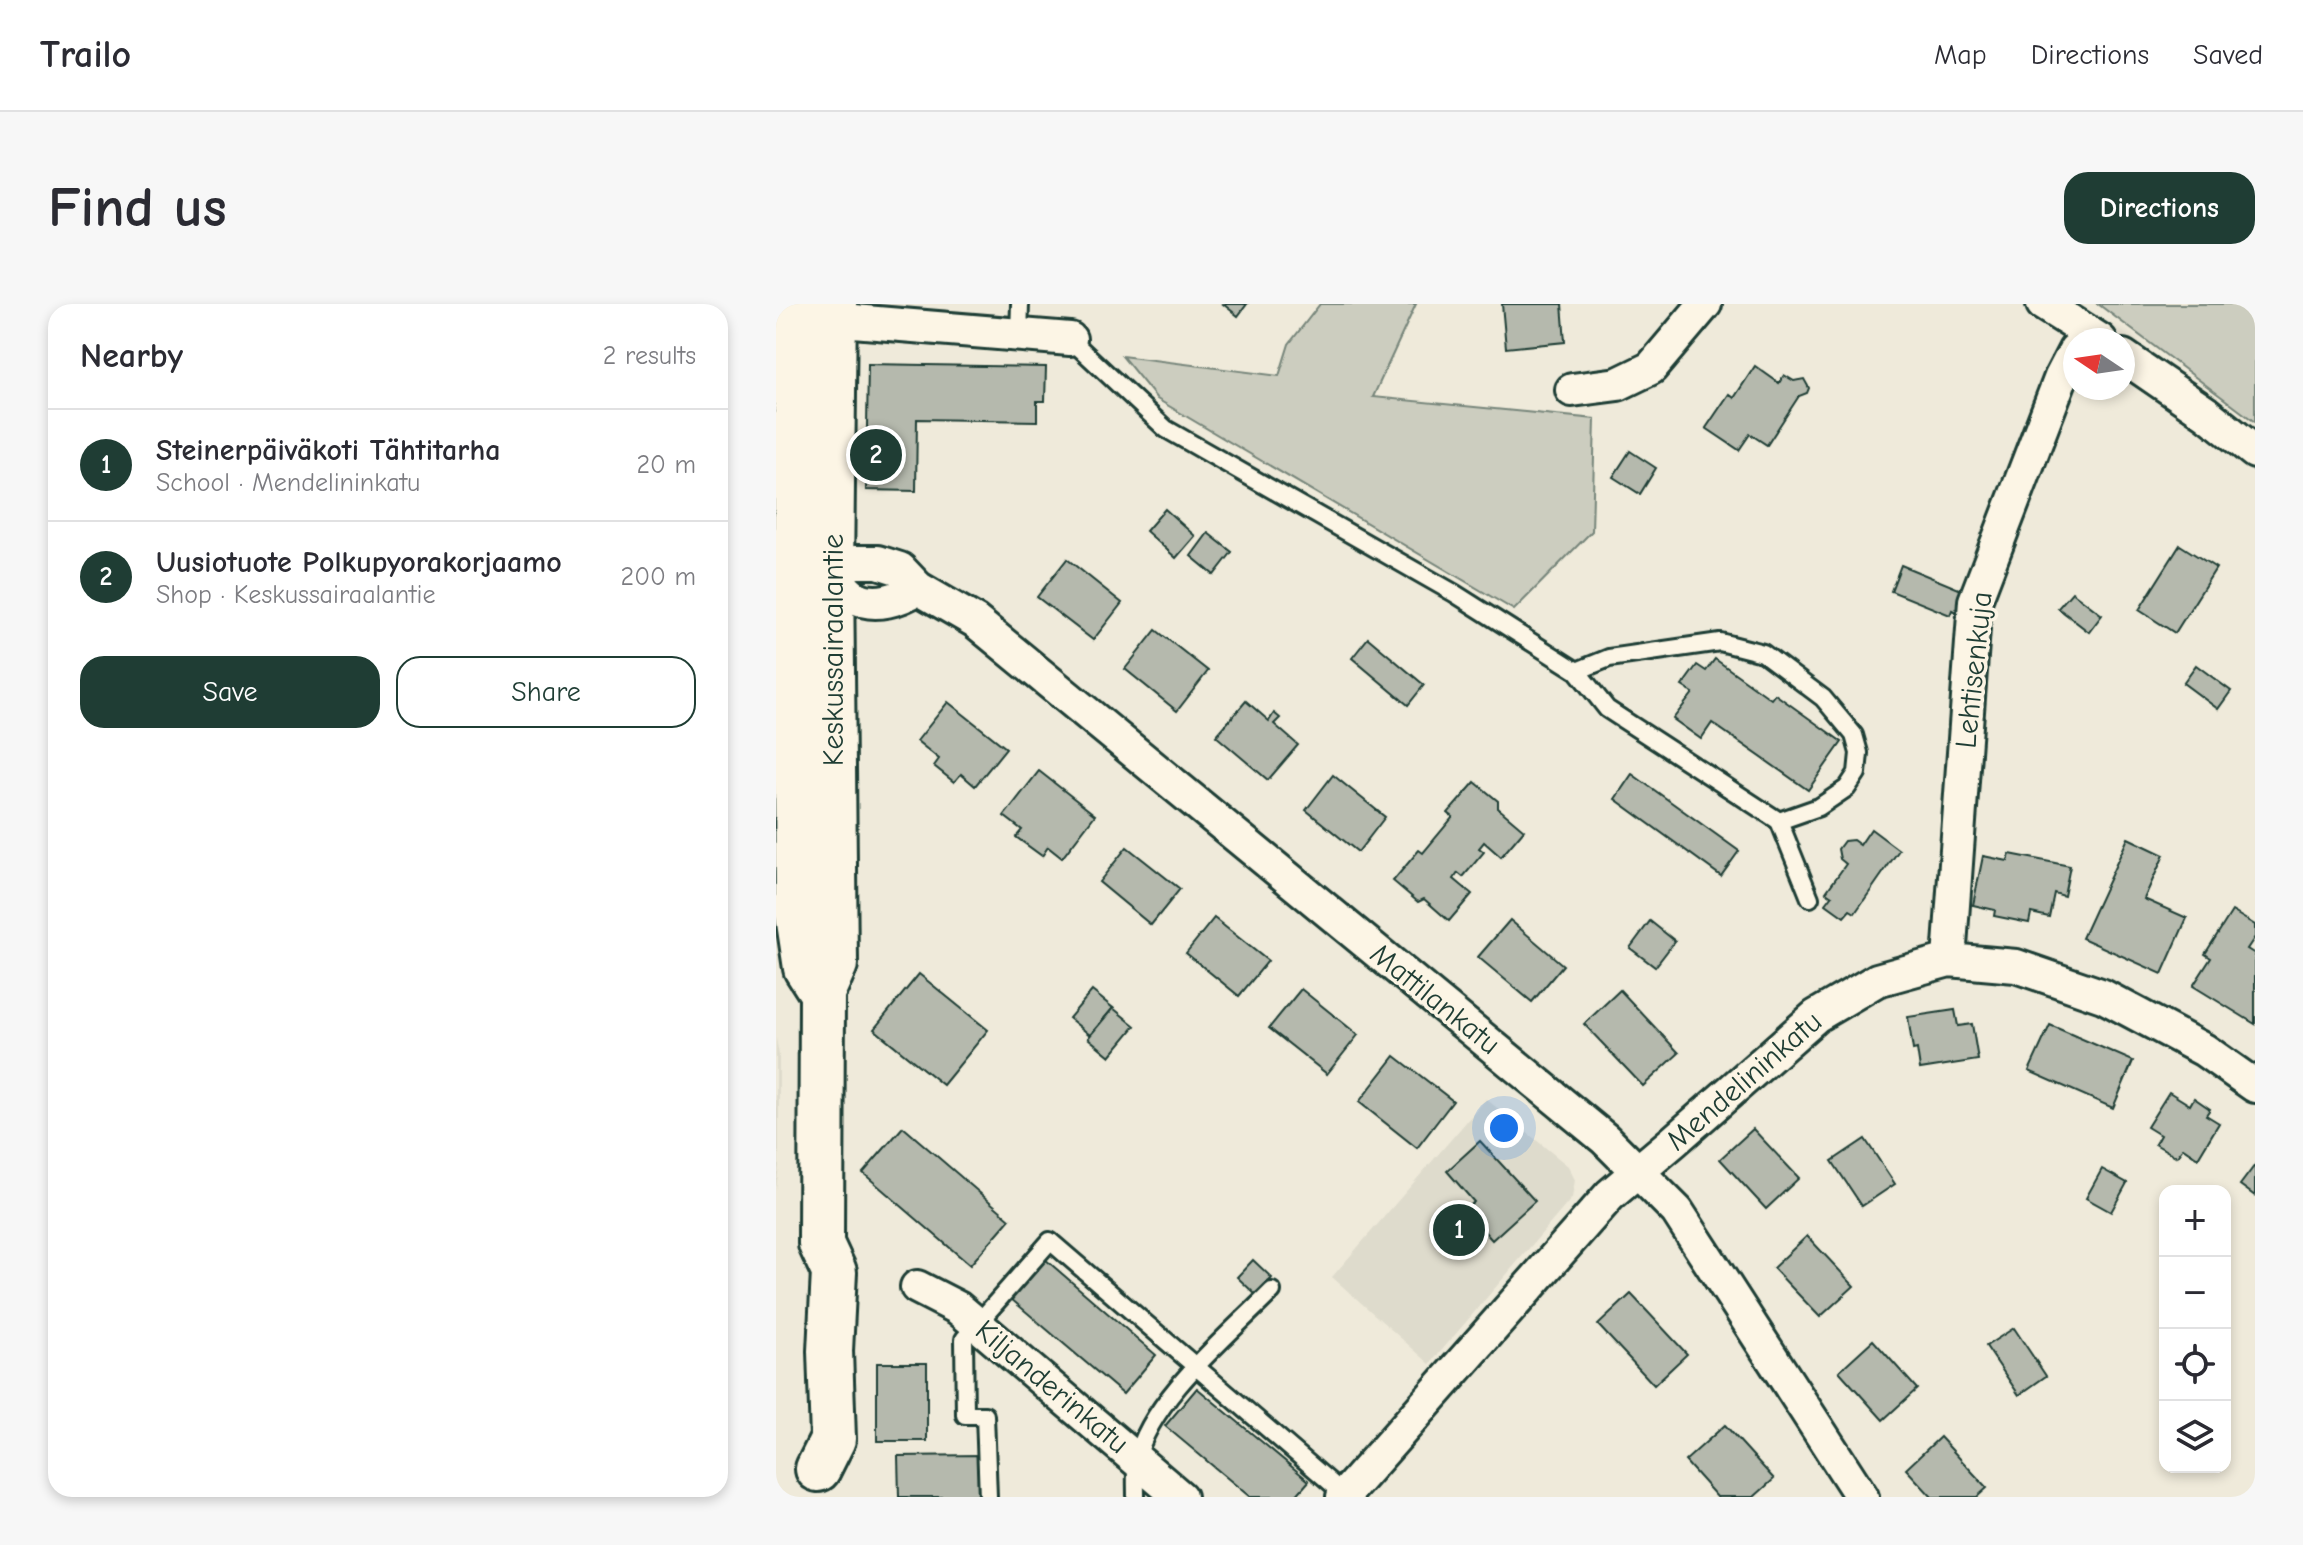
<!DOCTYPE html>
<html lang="en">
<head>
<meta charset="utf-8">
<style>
  body { margin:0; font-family:"Comic Neue",sans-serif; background:#f7f7f7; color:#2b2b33 }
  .controls { position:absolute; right:24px; bottom:24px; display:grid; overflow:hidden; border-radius:16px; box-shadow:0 4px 12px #0003 }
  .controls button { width:72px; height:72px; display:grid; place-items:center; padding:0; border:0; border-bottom:2px solid #e1e1e2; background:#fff; color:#2b2b33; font:40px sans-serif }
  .compass { position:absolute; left:1287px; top:24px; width:72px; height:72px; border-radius:50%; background:#fff; box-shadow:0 4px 12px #0003; rotate:283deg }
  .you { position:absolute; left:728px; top:824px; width:28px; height:28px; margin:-20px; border:6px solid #fff; border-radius:50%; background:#1a73e8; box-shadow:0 0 0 12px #1a73e833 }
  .badge { display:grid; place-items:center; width:52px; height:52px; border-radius:50%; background:#1f3d34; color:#fff; font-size:26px; font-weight:700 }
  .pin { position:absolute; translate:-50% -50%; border:4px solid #fff; box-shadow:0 2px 8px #0006 }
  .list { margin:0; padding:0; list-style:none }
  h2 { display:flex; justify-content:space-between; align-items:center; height:104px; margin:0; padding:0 32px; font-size:34px }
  h2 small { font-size:26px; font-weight:400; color:#7c7c81 }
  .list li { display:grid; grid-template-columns:52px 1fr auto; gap:24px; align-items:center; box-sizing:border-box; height:112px; padding:0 32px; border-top:2px solid #e1e1e2 }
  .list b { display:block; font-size:30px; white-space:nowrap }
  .list p { margin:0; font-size:26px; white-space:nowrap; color:#7c7c81 }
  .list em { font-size:26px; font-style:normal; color:#7c7c81 }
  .actions { display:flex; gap:16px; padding:24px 32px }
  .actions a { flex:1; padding:18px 0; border:2px solid #1f3d34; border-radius:24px; text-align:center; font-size:28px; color:#1f3d34 }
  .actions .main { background:#1f3d34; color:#fff }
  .icon { flex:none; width:44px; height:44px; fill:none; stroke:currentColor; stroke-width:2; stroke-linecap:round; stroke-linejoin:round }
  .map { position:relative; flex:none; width:1479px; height:1193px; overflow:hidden; border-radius:24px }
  header { display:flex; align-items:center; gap:48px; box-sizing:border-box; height:112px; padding:0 40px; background:#fff; border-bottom:2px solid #e1e1e2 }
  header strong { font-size:38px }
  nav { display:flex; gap:44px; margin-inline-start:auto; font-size:28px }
  .intro { display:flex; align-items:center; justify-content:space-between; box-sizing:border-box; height:192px; padding:0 48px }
  h1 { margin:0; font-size:56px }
  .button { padding:20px 36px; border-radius:24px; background:#1f3d34; color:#fff; font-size:28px; font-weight:700 }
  main { display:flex; gap:48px; padding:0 48px }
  aside { flex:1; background:#fff; border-radius:24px; box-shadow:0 4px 12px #0003 }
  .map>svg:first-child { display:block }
  .built { fill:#dedbcc }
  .green { fill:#cccdbf; stroke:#76857a; stroke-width:2 }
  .building { fill:#b5b9ad; stroke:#1f3d34; stroke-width:2 }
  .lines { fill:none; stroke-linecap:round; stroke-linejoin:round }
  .lane-casing { stroke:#1f3d34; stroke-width:22 }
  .street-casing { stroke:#1f3d34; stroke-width:38 }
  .secondary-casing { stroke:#1f3d34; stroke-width:50 }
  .lane { stroke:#fcf5e5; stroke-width:16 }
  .street { stroke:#fcf5e5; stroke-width:32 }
  .secondary { stroke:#fcf5e5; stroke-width:44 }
  .labels { text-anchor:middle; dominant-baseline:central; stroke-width:7; stroke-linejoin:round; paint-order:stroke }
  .street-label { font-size:30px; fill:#1f3d34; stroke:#fcf5e5 }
</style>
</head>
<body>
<header>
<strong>Trailo</strong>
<nav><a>Map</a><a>Directions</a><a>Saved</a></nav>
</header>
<div class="intro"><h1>Find us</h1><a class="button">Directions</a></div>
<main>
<aside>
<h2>Nearby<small>2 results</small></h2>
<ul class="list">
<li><span class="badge">1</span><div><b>Steinerpäiväkoti Tähtitarha</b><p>School · Mendelininkatu</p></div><em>20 m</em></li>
<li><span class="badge">2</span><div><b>Uusiotuote Polkupyorakorjaamo</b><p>Shop · Keskussairaalantie</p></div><em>200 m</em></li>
</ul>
<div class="actions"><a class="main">Save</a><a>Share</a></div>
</aside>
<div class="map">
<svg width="1479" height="1193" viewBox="0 0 1479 1193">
  <rect width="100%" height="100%" fill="#efeada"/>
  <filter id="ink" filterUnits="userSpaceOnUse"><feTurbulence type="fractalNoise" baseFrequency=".0125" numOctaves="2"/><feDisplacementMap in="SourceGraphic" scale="16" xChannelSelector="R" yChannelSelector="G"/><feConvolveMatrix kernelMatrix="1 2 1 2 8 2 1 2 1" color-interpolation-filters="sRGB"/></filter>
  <g filter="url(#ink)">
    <g class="built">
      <path d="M0,734L3,751V861L0,886Z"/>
      <path d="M710,795L792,862L799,876L796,894L654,1060L556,973Z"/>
    </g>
    <g class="green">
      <path d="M544,0H640L597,93L819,115L816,227L738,306L381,95L346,52L503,72L513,40Z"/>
      <path d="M1322,0H1479V118Z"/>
    </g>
    <g class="building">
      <path d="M447,0H471L462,12Z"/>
      <path d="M726,0H786L789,38L730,44Z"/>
      <path d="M92,60L270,63L269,97H261V117L141,115L140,187L90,186Z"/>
      <path d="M979,62L1003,79L1008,71L1018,77L1028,75L1033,84L1031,89L1023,92L991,141L974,130L963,146L930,124L953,90L958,94Z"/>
      <path d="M854,147L880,164L864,190L837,173Z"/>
      <path d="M389,205L419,232L400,254L370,227Z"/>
      <path d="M432,229L456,248L438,271L415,252Z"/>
      <path d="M1404,241L1440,264L1399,329L1363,306Z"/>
      <path d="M291,255L346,299L317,336L261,293Z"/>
      <path d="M1125,261L1188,287L1180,308L1176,306L1174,311L1115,287Z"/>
      <path d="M1296,288L1326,311L1313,328L1282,304Z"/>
      <path d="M380,326L432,367L401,407L349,365Z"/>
      <path d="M592,334L648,381L632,401L576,354Z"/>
      <path d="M939,355L995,395L999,390L1066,438L1032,486L936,419L925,435L897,415L917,389L906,382L921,361L930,367Z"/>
      <path d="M1420,361L1455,387L1442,405L1407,379Z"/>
      <path d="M470,397L493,417L498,409L504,414L498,420L522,441L492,476L440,432Z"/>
      <path d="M172,398L230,444L199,482L185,470L178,478L158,462L163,455L141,437Z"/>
      <path d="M263,467L319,511L286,554L272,543L266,552L240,533L246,526L228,512Z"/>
      <path d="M856,470L963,547L945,572L839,495Z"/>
      <path d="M557,471L609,513L582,548L530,506Z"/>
      <path d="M699,478L722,497V504L748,526L725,553L708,538L703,544L708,548L687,573L682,569L678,575L696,590L673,617L648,595L642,598L617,577L643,546L647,549L677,513L672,509Z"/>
      <path d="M1095,525L1123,546L1079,609L1074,606L1068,613L1050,600L1056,592L1050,588L1070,560L1064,555L1062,545L1068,537L1077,536L1084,541Z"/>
      <path d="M1352,534L1388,551L1368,595L1411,614L1386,670L1306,634Z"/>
      <path d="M351,543L404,585L375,621L323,578Z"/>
      <path d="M1234,550L1294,562L1288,592L1278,589L1273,613L1255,609L1253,619L1218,612L1219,606L1197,601L1207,552L1232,557Z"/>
      <path d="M1456,607L1479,621V633L1471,645L1479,650V720L1417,682L1435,654L1429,650Z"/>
      <path d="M438,614L492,657L463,692L410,649Z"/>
      <path d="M734,616L787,661L756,698L702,653Z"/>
      <path d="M874,617L899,637L879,663L854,644Z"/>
      <path d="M143,670L212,726L167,781L98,725Z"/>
      <path d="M525,685L582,731L551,770L493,724Z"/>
      <path d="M844,686L903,749L867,782L808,720Z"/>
      <path d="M316,687L337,704L314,731L293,714Z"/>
      <path d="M337,704L359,722L334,752L312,734Z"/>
      <path d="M1179,706L1182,722L1196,720L1202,756L1144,765L1141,745L1137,746L1132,713Z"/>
      <path d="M1274,721L1357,757L1337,804L1253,767Z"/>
      <path d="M619,752L677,797L641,844L583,798Z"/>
      <path d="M1393,788L1414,801L1418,794L1434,805L1430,811L1443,819L1422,854L1407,844L1401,853L1379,840L1384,831L1371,823Z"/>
      <path d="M127,823L234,915L194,961L87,869Z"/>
      <path d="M977,825L1023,874L990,905L944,855Z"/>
      <path d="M1089,835L1119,880L1086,902L1056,857Z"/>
      <path d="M704,837L759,897L716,936L689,906L698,898L671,867Z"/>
      <path d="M1479,861V892L1464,881Z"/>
      <path d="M1326,865L1351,879L1335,908L1310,894Z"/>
      <path d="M1031,932L1078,982L1044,1013L997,964Z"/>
      <path d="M269,955L380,1051L347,1090L235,995Z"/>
      <path d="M477,956L496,974L480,991L461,973Z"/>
      <path d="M855,990L911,1050L878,1081L822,1021Z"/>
      <path d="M1238,1024L1270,1072L1243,1091L1210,1042Z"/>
      <path d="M1097,1036L1141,1085L1107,1116L1063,1067Z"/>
      <rect x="101" y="1059" width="50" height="78"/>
      <path d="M421,1084L533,1177L519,1193H474L389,1122Z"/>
      <path d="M949,1121L998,1175L978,1193H941L909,1157Z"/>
      <path d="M1164,1133L1211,1184L1201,1193H1156L1130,1165Z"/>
      <path d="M204,1151V1193H123L122,1152Z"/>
    </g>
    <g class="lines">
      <defs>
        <g id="lane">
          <path d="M243,31L244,0"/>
          <path d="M294,35L390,125L678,289L801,367L833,354L944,338L987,349L1047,394L1078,431L1083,449L1081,469L1071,484L1043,503L1003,517L831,405L801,367"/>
          <path d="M1003,517L1034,594"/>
          <path d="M212,1193L209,1111H189L188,1035L274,937L569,1191"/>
          <path d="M360,1193C360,1181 359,1167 361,1156C373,1096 454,1030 496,987"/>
        </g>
        <g id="street">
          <path d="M1267,0L1324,36"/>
          <path d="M38,18L77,17L294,35"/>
          <path d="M1347,52L1430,109L1479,148"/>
          <path d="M796,86L842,80L875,64L929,0"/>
          <path d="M55,269C62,276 70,288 79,293C99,304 124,295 142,284"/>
          <path d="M38,270L55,269L79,258H102L124,265L142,284L199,317L829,835L901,907L1086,1193"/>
          <path d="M1173,656L1199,297L1285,73L1299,46"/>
          <path d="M141,983L182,1004L404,1193"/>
          <path d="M567,1193L834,891L898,837L1040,712L1101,676L1173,656L1240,662L1327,692L1428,746L1479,782"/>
        </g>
        <g id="secondary">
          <path d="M21,0L20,341L22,611L30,664L46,689"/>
          <path d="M42,1165L57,1135L54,1047L58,968L45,940L46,689L59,660L55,269L58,0"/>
        </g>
      </defs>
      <use href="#lane" class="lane-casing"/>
      <use href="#street" class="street-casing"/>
      <use href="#secondary" class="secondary-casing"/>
      <use href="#lane" class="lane"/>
      <use href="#street" class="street"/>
      <use href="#secondary" class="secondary"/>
    </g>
  </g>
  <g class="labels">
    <g class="street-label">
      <text transform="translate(57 346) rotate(-90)">Keskussairaalantie</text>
      <text transform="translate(1198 366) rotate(-84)">Lehtisenkuja</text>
      <text transform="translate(659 695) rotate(39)">Mattilankatu</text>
      <text transform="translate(968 777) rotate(-41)">Mendelininkatu</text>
      <text transform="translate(276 1083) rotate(40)">Kiljanderinkatu</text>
    </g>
  </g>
</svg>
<div class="controls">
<button>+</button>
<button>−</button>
<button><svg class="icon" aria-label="locate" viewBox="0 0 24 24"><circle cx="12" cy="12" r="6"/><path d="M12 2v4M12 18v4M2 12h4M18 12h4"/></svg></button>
<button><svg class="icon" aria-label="layers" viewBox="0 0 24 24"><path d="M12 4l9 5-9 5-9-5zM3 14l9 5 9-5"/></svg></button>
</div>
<svg class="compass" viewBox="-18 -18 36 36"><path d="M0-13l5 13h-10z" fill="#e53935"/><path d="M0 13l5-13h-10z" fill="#7c7c81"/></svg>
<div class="you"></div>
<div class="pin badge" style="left:683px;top:926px">1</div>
<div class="pin badge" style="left:100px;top:151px">2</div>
</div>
</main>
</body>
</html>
